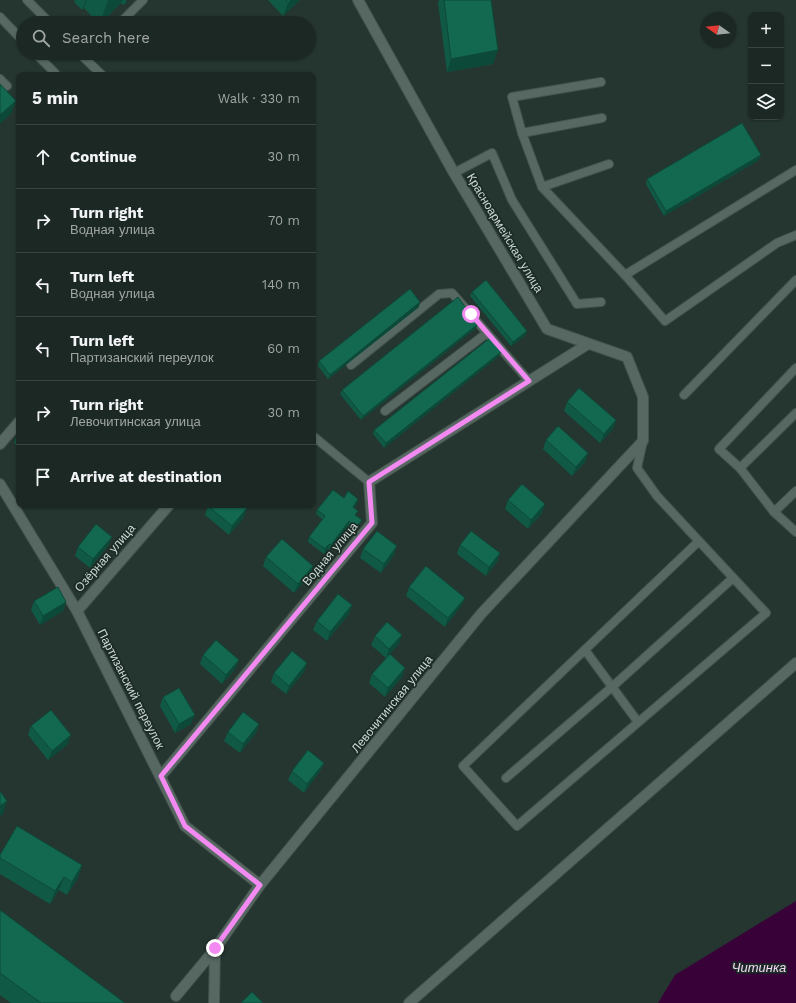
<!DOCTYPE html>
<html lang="en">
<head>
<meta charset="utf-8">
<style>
  body { margin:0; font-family:"Work Sans",sans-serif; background:#293430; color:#f1f3f6 }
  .controls { position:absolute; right:12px; top:12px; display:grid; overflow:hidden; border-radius:8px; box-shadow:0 1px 3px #0004 }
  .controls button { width:36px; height:36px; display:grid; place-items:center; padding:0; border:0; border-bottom:1px solid #3a4441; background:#1c2823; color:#f1f3f6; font:20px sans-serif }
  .compass { position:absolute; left:700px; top:12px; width:36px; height:36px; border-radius:50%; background:#1c2823; box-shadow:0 1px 3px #0004; rotate:284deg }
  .stop { position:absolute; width:12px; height:12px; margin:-9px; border:3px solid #f38af1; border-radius:50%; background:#fff }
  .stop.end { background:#f38af1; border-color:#fff; box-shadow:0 1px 4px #0008 }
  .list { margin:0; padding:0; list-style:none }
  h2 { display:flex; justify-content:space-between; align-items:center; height:52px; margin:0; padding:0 16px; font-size:17px }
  h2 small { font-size:13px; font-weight:400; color:#a0a6a6 }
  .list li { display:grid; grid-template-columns:26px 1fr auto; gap:12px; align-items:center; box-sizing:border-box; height:64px; padding:0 16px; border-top:1px solid #3a4441 }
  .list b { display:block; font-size:15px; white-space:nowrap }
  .list p { margin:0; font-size:13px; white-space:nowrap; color:#a0a6a6 }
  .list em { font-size:13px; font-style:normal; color:#a0a6a6 }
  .icon { flex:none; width:22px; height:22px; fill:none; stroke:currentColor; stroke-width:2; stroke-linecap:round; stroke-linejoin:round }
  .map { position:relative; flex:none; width:796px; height:1003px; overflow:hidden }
  .search { position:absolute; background:#1c2823; box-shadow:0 1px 3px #0004; left:16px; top:16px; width:300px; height:44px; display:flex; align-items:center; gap:10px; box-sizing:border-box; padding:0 14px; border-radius:22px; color:#a0a6a6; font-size:15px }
  .panel { position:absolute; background:#1c2823; box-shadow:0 1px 3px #0004; left:16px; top:72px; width:300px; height:436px; border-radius:8px }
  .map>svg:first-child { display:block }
  .water { fill:#380239 }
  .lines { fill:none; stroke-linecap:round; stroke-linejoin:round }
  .service-casing { stroke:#44514c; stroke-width:10 }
  .minor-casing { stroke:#44514c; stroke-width:12 }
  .service { stroke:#566861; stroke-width:8 }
  .minor { stroke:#566861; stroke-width:10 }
  .wall { fill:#105945 }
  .shaded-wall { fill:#0d4938 }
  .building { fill:#136850; stroke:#0d4938 }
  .route { stroke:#f38af1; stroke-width:5 }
  .labels { text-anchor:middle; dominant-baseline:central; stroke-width:3.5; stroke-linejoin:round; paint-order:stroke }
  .street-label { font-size:12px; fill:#d0dad6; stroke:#1b2b25 }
  .water-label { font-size:13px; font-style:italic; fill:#f8d7f7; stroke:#1b2b25 }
</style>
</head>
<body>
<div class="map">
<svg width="796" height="1003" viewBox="0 0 796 1003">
  <rect width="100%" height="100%" fill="#25352f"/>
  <path class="water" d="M796,901V1003H658L675,975Z"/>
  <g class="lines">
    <defs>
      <g id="service">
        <path d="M27,0L50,23"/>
        <path d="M0,17L23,41"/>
        <path d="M120,23L143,0"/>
        <path d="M35,53L55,73"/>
        <path d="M79,53L102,75"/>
        <path d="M0,79L7,86"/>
        <path d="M601,82L512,97L522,133L542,187L625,275"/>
        <path d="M522,133L602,118"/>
        <path d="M796,170L625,275L665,321L777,243L796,235"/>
        <path d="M454,173L492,153L512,200L577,304L601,302"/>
        <path d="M542,187L609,164"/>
        <path d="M351,365L439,294L452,293L529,381"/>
        <path d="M796,368L719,449L740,468L796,413"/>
        <path d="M684,395L796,280"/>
        <path d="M385,411L487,333"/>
        <path d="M313,436L369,482"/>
        <path d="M643,441L637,468L657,496L766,613L517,826L463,766L699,541"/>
        <path d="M740,468L774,512L796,491"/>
        <path d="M774,512L796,532"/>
        <path d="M585,650L638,722"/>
        <path d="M506,778L612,687L733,578"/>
      </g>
      <g id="minor">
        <path d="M0,444L19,422"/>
        <path d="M0,484L77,611L185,826L260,885"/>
        <path d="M77,611L169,505"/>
        <path d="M161,776L372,523L369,482L588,344"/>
        <path d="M176,996L215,949L260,885L481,614L643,441V397L627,357L547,329L454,173L358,0"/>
        <path d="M214,1003L215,949"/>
        <path d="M409,1003L796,663"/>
      </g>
    </defs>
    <use href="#service" class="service-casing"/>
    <use href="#minor" class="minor-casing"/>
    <use href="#service" class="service"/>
    <use href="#minor" class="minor"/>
  </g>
  <g class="wall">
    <path d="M75,0H127L126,3L124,5L121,3L101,23H98L84,8L82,10L74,2Z"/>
    <path d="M268,0H300L283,16Z"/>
    <path d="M439,0H491L493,64L447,72L438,3Z"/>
    <path d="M759,160L664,216L646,184L647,179Z"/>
    <path d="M472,292L525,336L511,346L470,296Z"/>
    <path d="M419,307L328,379L318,366L319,361Z"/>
    <path d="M478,324L476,328L361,420L340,394L342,390Z"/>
    <path d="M499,356L384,448L373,434L374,430Z"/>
    <path d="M567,402L616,420L613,429L600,443L564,411Z"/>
    <path d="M19,432V448L14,443L17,434Z"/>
    <path d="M546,440L588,453L585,462L572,476L543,449Z"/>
    <path d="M344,498L357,504L354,507L356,516L360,524L355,531L348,526L329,550L328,549L324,554L308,542L309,537L323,520L316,514L317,510Z"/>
    <path d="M508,500L542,513L528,529L505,509Z"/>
    <path d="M208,506L244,517L229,535L205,515Z"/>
    <path d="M460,545L500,553L497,562L486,576L457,554Z"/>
    <path d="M108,546L90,568L75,556L78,547Z"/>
    <path d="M363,549L394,555L381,573L360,558Z"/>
    <path d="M266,557L313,566L310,575L294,593L263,566Z"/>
    <path d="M409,587L465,598L461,606L445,627L406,596Z"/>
    <path d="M34,601L66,602L63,611L40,625L31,610Z"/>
    <path d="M352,605L349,614L327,641L313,630L317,621Z"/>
    <path d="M375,636L399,644L386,658L371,645Z"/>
    <path d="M203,655L239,660L235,669L222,684L200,664Z"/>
    <path d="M307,663L304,672L286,694L271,682L274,673Z"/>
    <path d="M405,668L402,677L385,697L369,683L372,674Z"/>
    <path d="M163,697L191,724L175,733L160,706Z"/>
    <path d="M259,724L256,733L240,753L224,741L228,732Z"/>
    <path d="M31,726L68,744L48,760L28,735Z"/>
    <path d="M324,763L320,771L304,793L288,780L292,771Z"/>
    <path d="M0,858L82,865L78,878L67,895L59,890L50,904L0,874Z"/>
    <path d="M0,910L125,1003H11L0,995Z"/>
  </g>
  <g class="shaded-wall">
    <path d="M86,0H87L84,8L82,10Z"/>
    <path d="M108,0H123L121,3L101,23H100Z"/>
    <path d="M126,0H127L126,3L124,5Z"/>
    <path d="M291,0H300L283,16L288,3Z"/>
    <path d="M498,50L493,64L447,72L451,59Z"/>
    <path d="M16,101L11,114L0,124V115Z"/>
    <path d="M761,155L759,160L664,216L666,211Z"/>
    <path d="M420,302L419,307L328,379L330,375Z"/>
    <path d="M478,324L476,328L361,420L363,416Z"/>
    <path d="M527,331L525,336L511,346L513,342Z"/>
    <path d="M501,352L499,356L384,448L386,443Z"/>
    <path d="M616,420L613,429L600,443L604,434Z"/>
    <path d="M588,453L585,462L572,476L576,467Z"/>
    <path d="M358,499L357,504L351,511L353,507Z"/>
    <path d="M545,504L542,513L528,529L531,520Z"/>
    <path d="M247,508L244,517L229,535L232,526Z"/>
    <path d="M362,520L360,524L355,531L356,527Z"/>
    <path d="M349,521L348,526L329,550L331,545Z"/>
    <path d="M112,537L108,546L90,568L93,559Z"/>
    <path d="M329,544L328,549L324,554L325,549Z"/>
    <path d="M397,546L394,555L381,573L384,564Z"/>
    <path d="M500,553L497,562L486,576L489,567Z"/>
    <path d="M313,566L310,575L294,593L298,584Z"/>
    <path d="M465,598L461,606L445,627L448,618Z"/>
    <path d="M66,602L63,611L40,625L43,616Z"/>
    <path d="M352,605L349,614L327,641L330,632Z"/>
    <path d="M402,635L399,644L386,658L389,649Z"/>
    <path d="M239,660L235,669L222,684L226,675Z"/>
    <path d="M307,663L304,672L286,694L289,686Z"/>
    <path d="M405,668L402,677L385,697L388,688Z"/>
    <path d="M195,715L191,724L175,733L179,724Z"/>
    <path d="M259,724L256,733L240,753L243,744Z"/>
    <path d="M71,735L68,744L48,760L52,751Z"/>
    <path d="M324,763L320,771L304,793L307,784Z"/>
    <path d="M7,801L3,814L0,816V806Z"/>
    <path d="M82,865L78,878L67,895L72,882Z"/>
    <path d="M64,877L59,890L50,904L55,891Z"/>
  </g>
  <g class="building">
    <path d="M285,0H291L288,3Z"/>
    <path d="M444,0H491L498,50L451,59Z"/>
    <path d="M0,84L16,101L0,115Z"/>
    <path d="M742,123L761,155L666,211L647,179Z"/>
    <path d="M486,280L527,331L513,342L472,292Z"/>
    <path d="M410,289L420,302L330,375L319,361Z"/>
    <path d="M458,297L478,324L363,416L342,390Z"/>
    <path d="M490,338L501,352L386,443L374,430Z"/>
    <path d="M579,388L616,420L604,434L567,402Z"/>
    <path d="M558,426L588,453L576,467L546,440Z"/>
    <path d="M522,484L545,504L531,520L508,500Z"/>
    <path d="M333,490L344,498L348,491L358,499L353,507L358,511L355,515L362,520L356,527L349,521L331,545L329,544L325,549L309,537L325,516L317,510Z"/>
    <path d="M209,505H243L247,508L232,526L208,506Z"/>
    <path d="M96,524L112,537L93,559L78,547Z"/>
    <path d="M377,531L397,546L384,564L363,549Z"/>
    <path d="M471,531L500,553L489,567L460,545Z"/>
    <path d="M282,539L313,566L298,584L266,557Z"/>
    <path d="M426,566L465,598L448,618L409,587Z"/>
    <path d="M58,587L66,602L43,616L34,601Z"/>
    <path d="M338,594L352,605L330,632L317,621Z"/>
    <path d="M387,622L402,635L389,649L375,636Z"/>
    <path d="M216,640L239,660L226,675L203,655Z"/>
    <path d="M292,651L307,663L289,686L274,673Z"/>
    <path d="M390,654L405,668L388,688L372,674Z"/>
    <path d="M179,688L195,715L179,724L163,697Z"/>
    <path d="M51,710L71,735L52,751L31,726Z"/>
    <path d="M243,712L259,724L243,744L228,732Z"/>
    <path d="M308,750L324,763L307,784L292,771Z"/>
    <path d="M0,791L7,801L0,806Z"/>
    <path d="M17,826L82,865L72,882L64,877L55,891L0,858V855Z"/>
    <path d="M0,910L125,1003H41L0,973Z"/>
    <path d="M252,992L263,1003H241Z"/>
  </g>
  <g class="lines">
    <path class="route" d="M215,948L260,885L185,826L161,776L372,523L369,482L529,381L471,314"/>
  </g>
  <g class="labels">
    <g class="street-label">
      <text transform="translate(505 233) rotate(59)">Красноармейская улица</text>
      <text transform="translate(330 554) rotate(-50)">Водная улица</text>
      <text transform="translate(105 558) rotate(-49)">Озёрная улица</text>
      <text transform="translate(131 689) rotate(63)">Партизанский переулок</text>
      <text transform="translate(392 704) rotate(-51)">Левочитинская улица</text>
    </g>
    <g class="water-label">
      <text x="759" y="967">Читинка</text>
    </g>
  </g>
</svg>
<div class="controls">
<button>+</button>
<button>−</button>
<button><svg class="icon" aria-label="layers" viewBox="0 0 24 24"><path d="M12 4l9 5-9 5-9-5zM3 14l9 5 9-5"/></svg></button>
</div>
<svg class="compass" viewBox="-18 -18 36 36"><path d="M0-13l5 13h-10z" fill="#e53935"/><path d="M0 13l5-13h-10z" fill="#a0a6a6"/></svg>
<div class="stop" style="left:471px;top:314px"></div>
<div class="stop end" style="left:215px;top:948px"></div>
<div class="search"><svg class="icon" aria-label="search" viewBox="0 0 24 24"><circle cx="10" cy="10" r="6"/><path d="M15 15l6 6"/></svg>Search here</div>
<section class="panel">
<h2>5 min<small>Walk · 330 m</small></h2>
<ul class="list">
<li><svg class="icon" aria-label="ahead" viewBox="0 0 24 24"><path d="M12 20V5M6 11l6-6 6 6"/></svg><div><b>Continue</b></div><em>30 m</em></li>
<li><svg class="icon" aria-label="right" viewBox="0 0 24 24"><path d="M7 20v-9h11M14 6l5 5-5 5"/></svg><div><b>Turn right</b><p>Водная улица</p></div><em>70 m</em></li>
<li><svg class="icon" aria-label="left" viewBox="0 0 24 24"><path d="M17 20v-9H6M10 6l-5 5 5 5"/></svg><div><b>Turn left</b><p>Водная улица</p></div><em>140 m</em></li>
<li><svg class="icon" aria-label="left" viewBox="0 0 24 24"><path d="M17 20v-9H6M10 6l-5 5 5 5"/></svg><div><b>Turn left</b><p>Партизанский переулок</p></div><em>60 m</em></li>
<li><svg class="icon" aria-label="right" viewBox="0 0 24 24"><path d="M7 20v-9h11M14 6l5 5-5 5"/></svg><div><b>Turn right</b><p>Левочитинская улица</p></div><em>30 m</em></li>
<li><svg class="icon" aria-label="arrive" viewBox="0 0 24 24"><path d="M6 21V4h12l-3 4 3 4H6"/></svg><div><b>Arrive at destination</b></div></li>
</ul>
</section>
</div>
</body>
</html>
